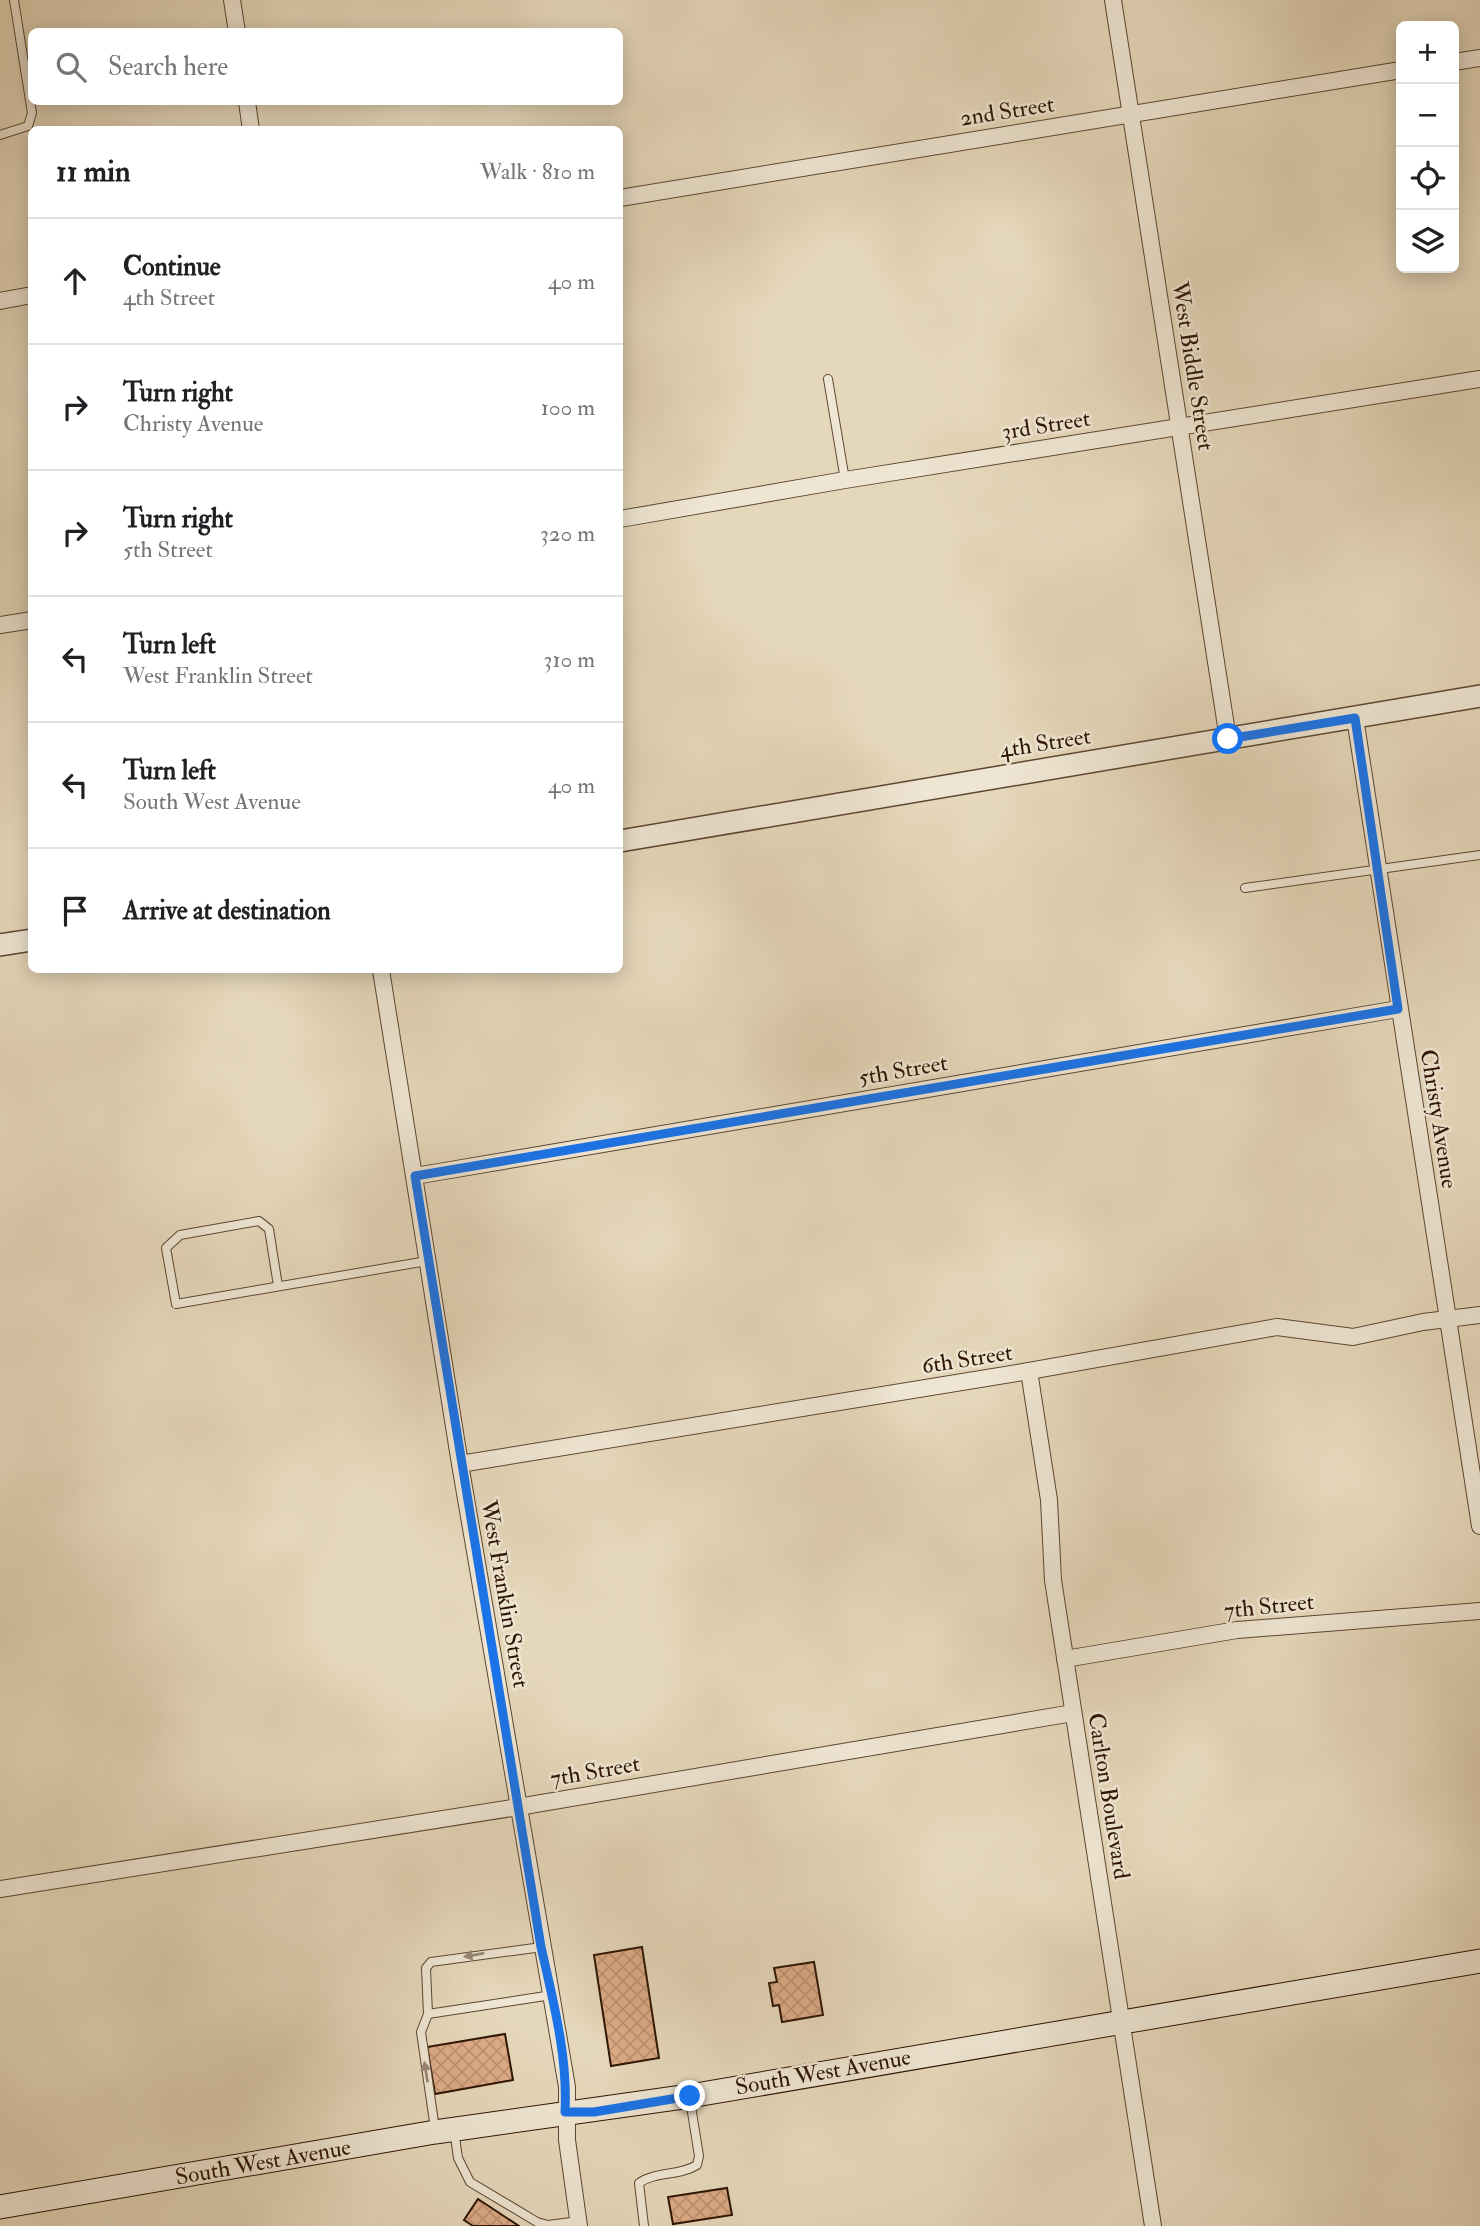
<!DOCTYPE html>
<html lang="en">
<head>
<meta charset="utf-8">
<style>
  body { margin:0; font-family:"IM FELL Double Pica",serif; background:#f2f2f2; color:#202124 }
  .controls { position:absolute; right:21px; top:21px; display:grid; overflow:hidden; border-radius:10px; box-shadow:0 4px 18px #0003 }
  .controls button { width:63px; height:63px; display:grid; place-items:center; padding:0; border:0; border-bottom:2px solid #e0e0e0; background:#fff; color:#202124; font:35px sans-serif }
  .stop { position:absolute; width:21px; height:21px; margin:-16px; border:5px solid #1a73e8; border-radius:50%; background:#fff }
  .stop.end { background:#1a73e8; border-color:#fff; box-shadow:0 2px 7px #0008 }
  .list { margin:0; padding:0; list-style:none }
  h2 { display:flex; justify-content:space-between; align-items:center; height:91px; margin:0; padding:0 28px; font-size:30px }
  h2 small { font-size:23px; font-weight:400; color:#757577 }
  .list li { display:grid; grid-template-columns:46px 1fr auto; gap:21px; align-items:center; box-sizing:border-box; height:126px; padding:0 28px; border-top:2px solid #e0e0e0 }
  .list b { display:block; font-size:26px; white-space:nowrap }
  .list p { margin:0; font-size:23px; white-space:nowrap; color:#757577 }
  .list em { font-size:23px; font-style:normal; color:#757577 }
  .icon { flex:none; width:38px; height:38px; fill:none; stroke:currentColor; stroke-width:2; stroke-linecap:round; stroke-linejoin:round }
  .map { position:relative; flex:none; width:1480px; height:2226px; overflow:hidden }
  .search { position:absolute; background:#fff; box-shadow:0 4px 18px #0003; left:28px; top:28px; width:595px; height:77px; display:flex; align-items:center; gap:18px; box-sizing:border-box; padding:0 24px; border-radius:10px; color:#757577; font-size:26px }
  .panel { position:absolute; background:#fff; box-shadow:0 4px 18px #0003; left:28px; top:126px; width:595px; height:847px; border-radius:10px }
  .map>svg:first-child { display:block }
  .building { fill:url(#building-cross-hatch); stroke:#2e1503; stroke-width:2 }
  .lines { fill:none; stroke-linecap:round; stroke-linejoin:round }
  .service-casing { stroke:#5c4631; stroke-width:10 }
  .minor-casing { stroke:#5c4631; stroke-width:18 }
  .tertiary-casing { stroke:#5c4631; stroke-width:24 }
  .secondary-casing { stroke:#2e1503; stroke-width:25 }
  .service { stroke:#eee5d2; stroke-width:8 }
  .minor { stroke:#eee5d2; stroke-width:16 }
  .tertiary { stroke:#eee5d2; stroke-width:21 }
  .secondary { stroke:#eee5d2; stroke-width:23 }
  .oneway { fill:#988775 }
  .route { stroke:#1a73e8; stroke-width:9 }
  .labels { text-anchor:middle; dominant-baseline:central; stroke-width:5; stroke-linejoin:round; paint-order:stroke }
  .street-label { font-size:23px; fill:#2e1503; stroke:#eee5d2 }
</style>
</head>
<body>
<div class="map">
<svg width="1480" height="2226" viewBox="0 0 1480 2226">
  <defs>
    <pattern id="building-cross-hatch" width="8" height="8" patternUnits="userSpaceOnUse" patternTransform="scale(1.75)"><rect width="8" height="8" fill="#ddab86"/><path d="M0 0l8 8M0 8l8-8" fill="none" stroke="#be9272"/></pattern>
  </defs>
  <rect width="100%" height="100%" fill="#e5d7ba"/>
  <filter id="stains"><feTurbulence type="fractalNoise" baseFrequency=".00286" numOctaves="4"/><feColorMatrix values="0 0 0 0 .2 0 0 0 0 .09 0 0 0 0 .02 0 0 0 .5 -.17"/></filter>
  <radialGradient id="worn" r=".72"><stop offset=".6" stop-color="#630" stop-opacity="0"/><stop offset="1" stop-color="#630" stop-opacity=".3"/></radialGradient>
  <g class="building">
    <path d="M642,1947L659,2058L611,2066L594,1955Z"/>
    <path d="M814,1962L823,2015L782,2022L779,2005L773,2006L769,1983L777,1982L774,1968Z"/>
    <path d="M505,2034L513,2080L435,2094L427,2047Z"/>
    <path d="M727,2188L732,2215L673,2224L668,2197Z"/>
    <path d="M478,2199L519,2226H473L464,2220Z"/>
  </g>
  <g class="lines">
    <defs>
      <g id="service">
        <path d="M0,135L28,126L32,113L14,0"/>
        <path d="M828,379L845,480"/>
        <path d="M1245,888L1480,855"/>
        <path d="M278,1286L269,1229L259,1221L180,1235L166,1248L176,1304L427,1261"/>
        <path d="M428,2014L552,1995"/>
        <path d="M435,2129L421,2032L428,2014L426,1968L431,1962L542,1947"/>
        <path d="M454,2130L458,2158L470,2182L537,2222L548,2225L579,2221"/>
        <path d="M644,2226L639,2183C656,2171 680,2176 697,2165L699,2156L690,2100"/>
      </g>
      <g id="minor">
        <path d="M232,0L237,32"/>
        <path d="M1113,0L1228,739"/>
        <path d="M1454,62L1480,58"/>
        <path d="M247,102L251,130"/>
        <path d="M620,198L1401,70"/>
        <path d="M0,301L32,295"/>
        <path d="M620,519L845,480L1480,379"/>
        <path d="M0,625L32,620"/>
        <path d="M1355,718L1480,1526"/>
        <path d="M381,970L460,1464L567,2087V2140L579,2226"/>
        <path d="M415,1176L1398,1009"/>
        <path d="M1029,1371L1049,1500L1053,1580L1153,2226"/>
        <path d="M460,1464L1029,1371L1277,1327L1353,1337L1423,1322L1480,1315"/>
        <path d="M1065,1659L1237,1630L1480,1611"/>
        <path d="M0,1889L518,1807L1073,1713"/>
      </g>
      <g id="tertiary">
        <path d="M620,841L1480,696"/>
        <path d="M0,945L32,940"/>
      </g>
      <path id="secondary" d="M0,2207L435,2132L690,2096L1480,1961"/>
    </defs>
    <use href="#service" class="service-casing"/>
    <use href="#minor" class="minor-casing"/>
    <use href="#tertiary" class="tertiary-casing"/>
    <use href="#secondary" class="secondary-casing"/>
    <use href="#service" class="service"/>
    <use href="#minor" class="minor"/>
    <use href="#tertiary" class="tertiary"/>
    <use href="#secondary" class="secondary"/>
  </g>
  <defs><path id="oneway-solid" d="M-6-.8H1V-3.2L6.5 0L1 3.2V.8H-6Z" transform="scale(1.75)"/></defs>
  <g class="oneway">
    <use href="#oneway-solid" transform="translate(474 1955) rotate(170)"/>
    <use href="#oneway-solid" transform="translate(426 2072) rotate(-99)"/>
  </g>
  <g class="lines">
    <path class="route" d="M690,2096L594,2112H565C568,2057 553,2000 541,1947L415,1176L1398,1009L1355,718L1228,739"/>
  </g>
  <g class="labels">
    <g class="street-label">
      <text transform="translate(1007 111) rotate(-9)">2nd Street</text>
      <text transform="translate(1193 366) rotate(81)">West Biddle Street</text>
      <text transform="translate(1046 425) rotate(-9)">3rd Street</text>
      <text transform="translate(1045 743) rotate(-9)">4th Street</text>
      <text transform="translate(903 1070) rotate(-10)">5th Street</text>
      <text transform="translate(1439 1119) rotate(81)">Christy Avenue</text>
      <text transform="translate(967 1359) rotate(-9)">6th Street</text>
      <text transform="translate(505 1594) rotate(80)">West Franklin Street</text>
      <text transform="translate(1269 1606) rotate(-6)">7th Street</text>
      <text transform="translate(595 1771) rotate(-10)">7th Street</text>
      <text transform="translate(1109 1796) rotate(81)">Carlton Boulevard</text>
      <text transform="translate(823 2072) rotate(-10)">South West Avenue</text>
      <text transform="translate(263 2162) rotate(-10)">South West Avenue</text>
    </g>
  </g>
  <rect width="100%" height="100%" filter="url(#stains)"/>
  <rect width="100%" height="100%" fill="url(#worn)"/>
</svg>
<div class="controls">
<button>+</button>
<button>−</button>
<button><svg class="icon" aria-label="locate" viewBox="0 0 24 24"><circle cx="12" cy="12" r="6"/><path d="M12 2v4M12 18v4M2 12h4M18 12h4"/></svg></button>
<button><svg class="icon" aria-label="layers" viewBox="0 0 24 24"><path d="M12 4l9 5-9 5-9-5zM3 14l9 5 9-5"/></svg></button>
</div>
<div class="stop" style="left:1228px;top:739px"></div>
<div class="stop end" style="left:690px;top:2096px"></div>
<div class="search"><svg class="icon" aria-label="search" viewBox="0 0 24 24"><circle cx="10" cy="10" r="6"/><path d="M15 15l6 6"/></svg>Search here</div>
<section class="panel">
<h2>11 min<small>Walk · 810 m</small></h2>
<ul class="list">
<li><svg class="icon" aria-label="ahead" viewBox="0 0 24 24"><path d="M12 20V5M6 11l6-6 6 6"/></svg><div><b>Continue</b><p>4th Street</p></div><em>40 m</em></li>
<li><svg class="icon" aria-label="right" viewBox="0 0 24 24"><path d="M7 20v-9h11M14 6l5 5-5 5"/></svg><div><b>Turn right</b><p>Christy Avenue</p></div><em>100 m</em></li>
<li><svg class="icon" aria-label="right" viewBox="0 0 24 24"><path d="M7 20v-9h11M14 6l5 5-5 5"/></svg><div><b>Turn right</b><p>5th Street</p></div><em>320 m</em></li>
<li><svg class="icon" aria-label="left" viewBox="0 0 24 24"><path d="M17 20v-9H6M10 6l-5 5 5 5"/></svg><div><b>Turn left</b><p>West Franklin Street</p></div><em>310 m</em></li>
<li><svg class="icon" aria-label="left" viewBox="0 0 24 24"><path d="M17 20v-9H6M10 6l-5 5 5 5"/></svg><div><b>Turn left</b><p>South West Avenue</p></div><em>40 m</em></li>
<li><svg class="icon" aria-label="arrive" viewBox="0 0 24 24"><path d="M6 21V4h12l-3 4 3 4H6"/></svg><div><b>Arrive at destination</b></div></li>
</ul>
</section>
</div>
</body>
</html>
